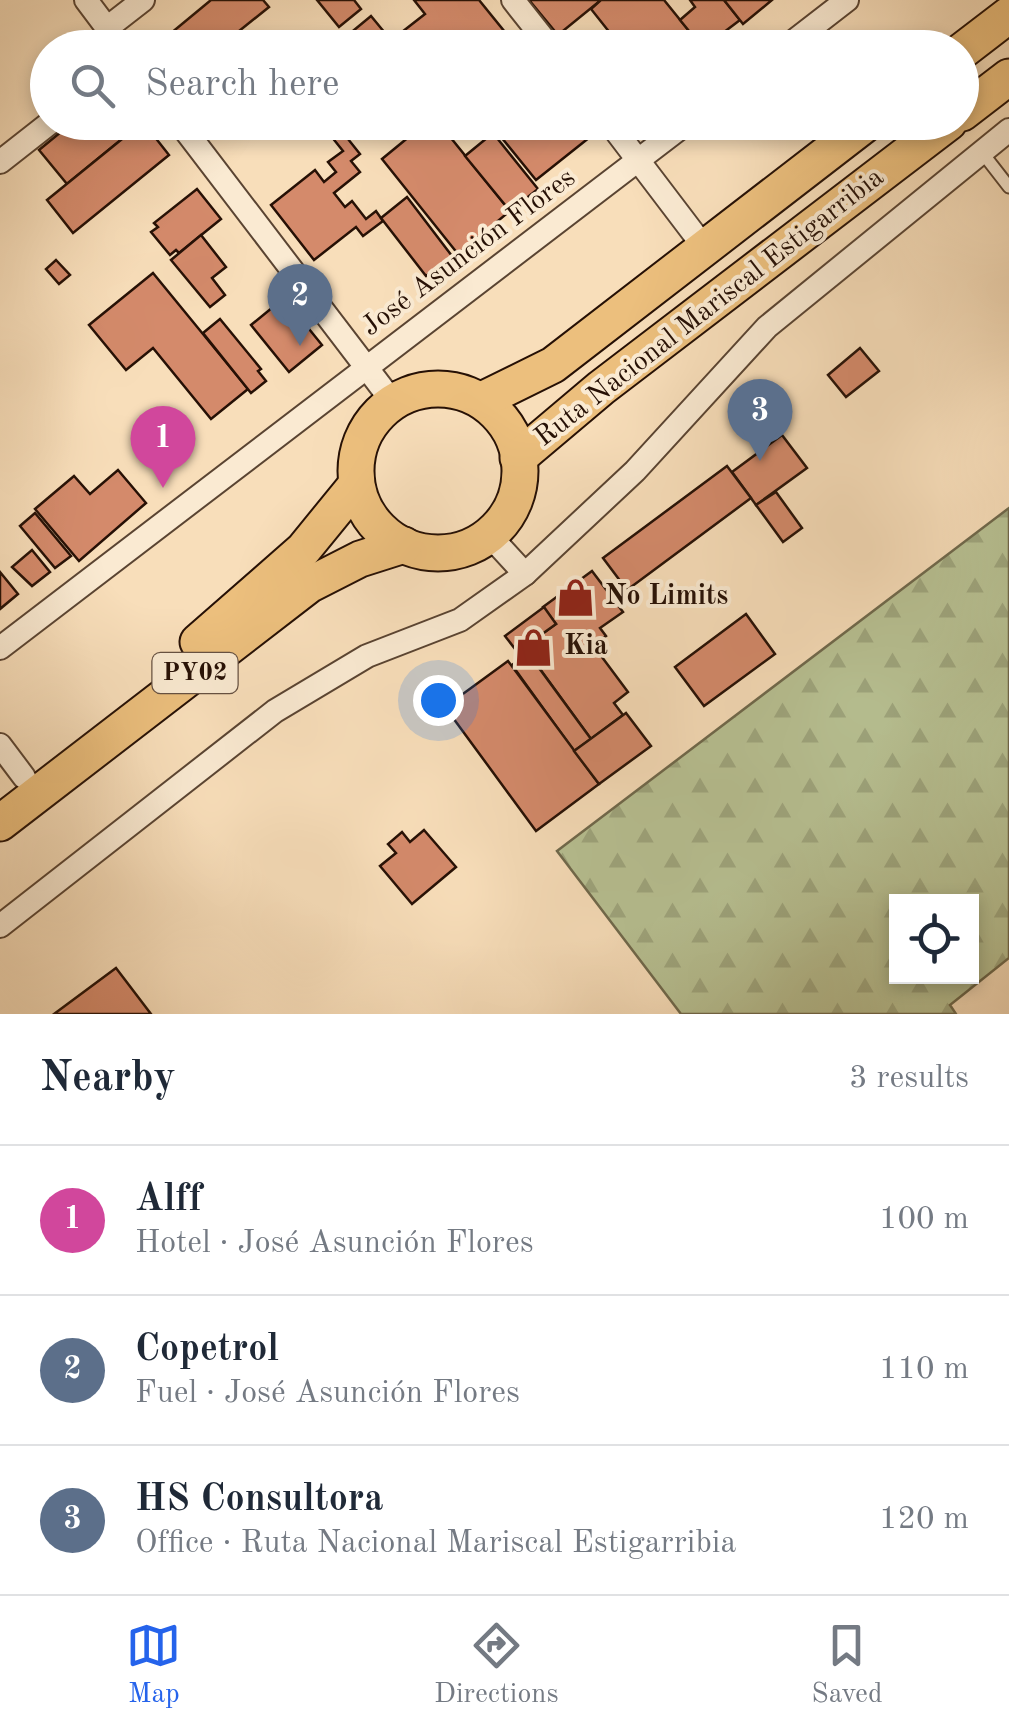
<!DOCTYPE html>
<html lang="en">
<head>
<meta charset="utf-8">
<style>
  body { margin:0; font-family:"Old Standard TT",serif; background:#f6f6f7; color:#1f2937 }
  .controls { position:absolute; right:30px; bottom:30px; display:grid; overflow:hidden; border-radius:0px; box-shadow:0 5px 15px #0003 }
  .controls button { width:90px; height:90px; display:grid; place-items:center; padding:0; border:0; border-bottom:2px solid #e0e1e3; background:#fff; color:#1f2937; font:50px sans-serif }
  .you { position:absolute; left:438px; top:700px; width:35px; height:35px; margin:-25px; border:8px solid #fff; border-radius:50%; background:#1a73e8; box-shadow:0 0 0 15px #1a73e833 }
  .badge { display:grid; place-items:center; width:65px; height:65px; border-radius:50%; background:#2563eb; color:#fff; font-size:32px; font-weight:700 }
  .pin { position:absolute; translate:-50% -82px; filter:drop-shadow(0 2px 5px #0008) }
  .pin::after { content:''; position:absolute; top:52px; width:35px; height:30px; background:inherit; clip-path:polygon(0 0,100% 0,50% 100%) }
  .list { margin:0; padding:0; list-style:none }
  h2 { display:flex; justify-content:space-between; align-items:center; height:130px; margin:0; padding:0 40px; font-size:42px }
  h2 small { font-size:32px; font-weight:400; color:#747a83 }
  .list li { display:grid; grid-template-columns:65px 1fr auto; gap:30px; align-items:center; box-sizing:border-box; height:150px; padding:0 40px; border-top:2px solid #e0e1e3 }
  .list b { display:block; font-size:38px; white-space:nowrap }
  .list p { margin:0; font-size:32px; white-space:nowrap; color:#747a83 }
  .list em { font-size:32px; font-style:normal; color:#747a83 }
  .icon { flex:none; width:55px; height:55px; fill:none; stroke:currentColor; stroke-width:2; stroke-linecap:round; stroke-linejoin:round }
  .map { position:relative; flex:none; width:1009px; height:1014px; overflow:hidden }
  .search { position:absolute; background:#fff; box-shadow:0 5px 15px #0003; left:30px; right:30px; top:30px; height:110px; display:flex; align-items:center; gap:25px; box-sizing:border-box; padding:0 35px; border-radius:55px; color:#747a83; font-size:38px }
  .sheet { height:580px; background:#fff }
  nav { display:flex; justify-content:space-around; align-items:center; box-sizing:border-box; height:140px; border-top:2px solid #e0e1e3; background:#fff; font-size:28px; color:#747a83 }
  nav a { display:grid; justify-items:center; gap:5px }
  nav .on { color:#2563eb }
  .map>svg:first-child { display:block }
  .forest { fill:url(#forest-firs); stroke:#6f694c; stroke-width:2.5; fill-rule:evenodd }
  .building { fill:#d48a6b; stroke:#261005; stroke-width:2.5 }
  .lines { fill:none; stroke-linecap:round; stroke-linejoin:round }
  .service-casing { stroke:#5a4432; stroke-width:15 }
  .minor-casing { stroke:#5a4432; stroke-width:26 }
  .trunk-casing { stroke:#261005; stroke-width:39 }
  .service { stroke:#faead2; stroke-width:11 }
  .minor { stroke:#faead2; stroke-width:22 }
  .trunk { stroke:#ecbf7d; stroke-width:35 }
  .labels { text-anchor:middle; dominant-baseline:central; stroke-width:8; stroke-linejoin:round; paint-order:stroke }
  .shield { fill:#faead2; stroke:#665142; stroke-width:2.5 }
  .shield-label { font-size:25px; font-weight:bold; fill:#261005 }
  .street-label { font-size:28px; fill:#261005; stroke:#faead2 }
  .poi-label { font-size:28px; font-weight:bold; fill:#261005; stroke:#faead2; text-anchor:start }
</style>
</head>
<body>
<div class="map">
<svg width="1009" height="1014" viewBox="0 0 1009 1014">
  <defs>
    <pattern id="forest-firs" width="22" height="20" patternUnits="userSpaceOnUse" patternTransform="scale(2.5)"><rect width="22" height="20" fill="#b8c294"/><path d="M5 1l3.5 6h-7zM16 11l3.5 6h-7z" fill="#9ea67e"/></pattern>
  </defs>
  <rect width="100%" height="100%" fill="#f8deba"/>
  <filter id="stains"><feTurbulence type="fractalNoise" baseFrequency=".002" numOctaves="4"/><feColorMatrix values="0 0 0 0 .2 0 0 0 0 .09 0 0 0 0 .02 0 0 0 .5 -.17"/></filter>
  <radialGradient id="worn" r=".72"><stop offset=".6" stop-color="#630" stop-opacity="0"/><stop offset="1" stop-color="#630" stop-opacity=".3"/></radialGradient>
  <path class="forest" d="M1009,508V958L950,1005L956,1014H681L557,851ZM896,902H972V976H896Z"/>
  <g class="building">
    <path d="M211,0H263L269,7L218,48H153Z"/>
    <path d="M317,0H354L361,9L339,27Z"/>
    <path d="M414,0H479L518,48H400L393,39L425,14Z"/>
    <path d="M529,0H601L558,35Z"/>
    <path d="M601,0H664L702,47L622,48L591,9Z"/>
    <path d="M690,0H724L740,20L703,48L680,20L695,7Z"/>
    <path d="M724,0H772L743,24Z"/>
    <path d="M371,16L385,33L397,48H348L342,40Z"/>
    <path d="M73,122H137L139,125L67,184L39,150Z"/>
    <path d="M143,122L169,155L73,233L47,200Z"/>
    <path d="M227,122H260L240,138Z"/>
    <path d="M427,122H438L510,211L458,254L382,159Z"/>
    <path d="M489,122H578L590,137L536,180Z"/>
    <path d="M340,129L360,154L351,161L360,172L334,193L345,207L352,201L366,219L376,211L383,221L363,236L356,227L314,260L271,205L315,170L324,182L336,172L328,162L343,151L331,136Z"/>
    <path d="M493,133L538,189L510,211L465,156Z"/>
    <path d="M197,189L221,219L179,253L176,250L170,255L151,232L158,227L154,223Z"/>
    <path d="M407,197L452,256L426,276L381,218Z"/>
    <path d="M201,235L226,267L212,278L225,295L210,307L171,260Z"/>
    <path d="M56,260L70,275L59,284L46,269Z"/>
    <path d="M153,273L248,389L211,419L153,348L126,370L89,325Z"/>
    <path d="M284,298L322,345L289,372L251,325Z"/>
    <path d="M220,319L261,369L258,371L266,381L251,393L203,333Z"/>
    <path d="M860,348L879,371L846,397L828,375Z"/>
    <path d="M782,435L807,468L756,505L732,472Z"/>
    <path d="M727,466L751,498L627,590L603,558Z"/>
    <path d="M118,470L146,503L79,561L35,509L74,476L90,494Z"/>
    <path d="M776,492L802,528L783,542L756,505Z"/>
    <path d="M35,513L71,556L55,568L20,526Z"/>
    <path d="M32,550L50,572L32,586L12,567Z"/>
    <path d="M592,571L623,612L600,628L606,636L593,645L628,692L614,703L623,715L591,739L524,647L556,624L543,607Z"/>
    <path d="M0,572L18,594L0,609Z"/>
    <path d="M544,607L556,624L524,647L528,653L522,658L505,636Z"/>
    <path d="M746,614L775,654L704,706L675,667Z"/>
    <path d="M528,653L591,739L574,751L512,665Z"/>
    <path d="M508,661L599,784L536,831L445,707Z"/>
    <path d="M626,713L651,746L599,784L574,751Z"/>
    <path d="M424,830L456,867L412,904L380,866L396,853L388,844L402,832L410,842Z"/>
    <path d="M116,968L151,1014H54Z"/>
  </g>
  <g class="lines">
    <defs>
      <path id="service" d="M981,151L1009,187"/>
      <g id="minor">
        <path d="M86,0L122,48"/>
        <path d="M513,0L551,48"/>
        <path d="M107,28L143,0"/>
        <path d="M785,48L847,0"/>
        <path d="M179,122L392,401"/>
        <path d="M609,122L704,247"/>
        <path d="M0,162L51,122"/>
        <path d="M490,536L525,574"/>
        <path d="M0,648L688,122"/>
        <path d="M0,745L24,777"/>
        <path d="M0,926L275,711L367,656L460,620L525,574L635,471L767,327L1009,130"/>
      </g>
      <g id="trunk">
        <path d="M962,51L1009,15"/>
        <path d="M962,113L1009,77"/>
        <circle cx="438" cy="471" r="82"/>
        <path d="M482,400L553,365L868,122"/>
        <path d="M518,458L601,388L949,122"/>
        <path d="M198,642L303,550L356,485"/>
        <path d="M0,823L309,585L360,559L404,545"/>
      </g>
    </defs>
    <use href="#service" class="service-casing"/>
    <use href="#minor" class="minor-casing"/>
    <use href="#trunk" class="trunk-casing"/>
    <use href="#service" class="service"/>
    <use href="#minor" class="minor"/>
    <use href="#trunk" class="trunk"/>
  </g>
  <defs>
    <symbol id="shop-bare" viewBox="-9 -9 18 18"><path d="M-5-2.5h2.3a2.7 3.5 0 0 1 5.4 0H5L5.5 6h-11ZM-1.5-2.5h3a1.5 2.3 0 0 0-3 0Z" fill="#8f2418" stroke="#faead2" stroke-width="2.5" paint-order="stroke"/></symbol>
  </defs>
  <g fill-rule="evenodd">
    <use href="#shop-bare" x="548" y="570" width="55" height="55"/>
    <use href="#shop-bare" x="506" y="620" width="55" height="55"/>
  </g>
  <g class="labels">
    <rect class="shield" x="152.5" y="653" width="85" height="40" rx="8"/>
    <g class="shield-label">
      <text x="195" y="673">PY02</text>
    </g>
    <g class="street-label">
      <text transform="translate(469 253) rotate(-37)">José Asunción Flores</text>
      <text transform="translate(710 308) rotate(-38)">Ruta Nacional Mariscal Estigarribia</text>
    </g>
    <g class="poi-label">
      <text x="605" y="597">No Limits</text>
      <text x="564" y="647">Kia</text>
    </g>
  </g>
  <rect width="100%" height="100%" filter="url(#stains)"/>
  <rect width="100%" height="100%" fill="url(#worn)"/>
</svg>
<div class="controls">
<button><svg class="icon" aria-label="locate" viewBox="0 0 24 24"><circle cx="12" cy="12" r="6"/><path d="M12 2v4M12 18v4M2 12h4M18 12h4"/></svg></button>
</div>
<div class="you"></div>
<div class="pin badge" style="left:163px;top:488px;background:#d1479c">1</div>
<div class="pin badge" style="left:300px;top:346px;background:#5c6f8a">2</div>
<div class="pin badge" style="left:760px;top:461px;background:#5c6f8a">3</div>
<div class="search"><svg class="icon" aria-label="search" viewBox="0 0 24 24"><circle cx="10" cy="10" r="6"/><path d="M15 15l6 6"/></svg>Search here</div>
</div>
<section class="sheet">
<h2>Nearby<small>3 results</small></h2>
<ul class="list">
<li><span class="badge" style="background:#d1479c">1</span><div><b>Alff</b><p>Hotel · José Asunción Flores</p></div><em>100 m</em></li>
<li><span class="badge" style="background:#5c6f8a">2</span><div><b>Copetrol</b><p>Fuel · José Asunción Flores</p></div><em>110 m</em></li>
<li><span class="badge" style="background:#5c6f8a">3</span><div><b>HS Consultora</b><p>Office · Ruta Nacional Mariscal Estigarribia</p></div><em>120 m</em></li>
</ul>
</section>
<nav>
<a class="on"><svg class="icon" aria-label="map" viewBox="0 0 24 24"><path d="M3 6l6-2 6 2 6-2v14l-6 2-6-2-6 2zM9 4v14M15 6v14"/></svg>Map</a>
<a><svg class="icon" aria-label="directions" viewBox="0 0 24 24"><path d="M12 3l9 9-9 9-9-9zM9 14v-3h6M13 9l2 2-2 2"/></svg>Directions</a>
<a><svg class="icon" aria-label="saved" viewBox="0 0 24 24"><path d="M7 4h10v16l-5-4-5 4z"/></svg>Saved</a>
</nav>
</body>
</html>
